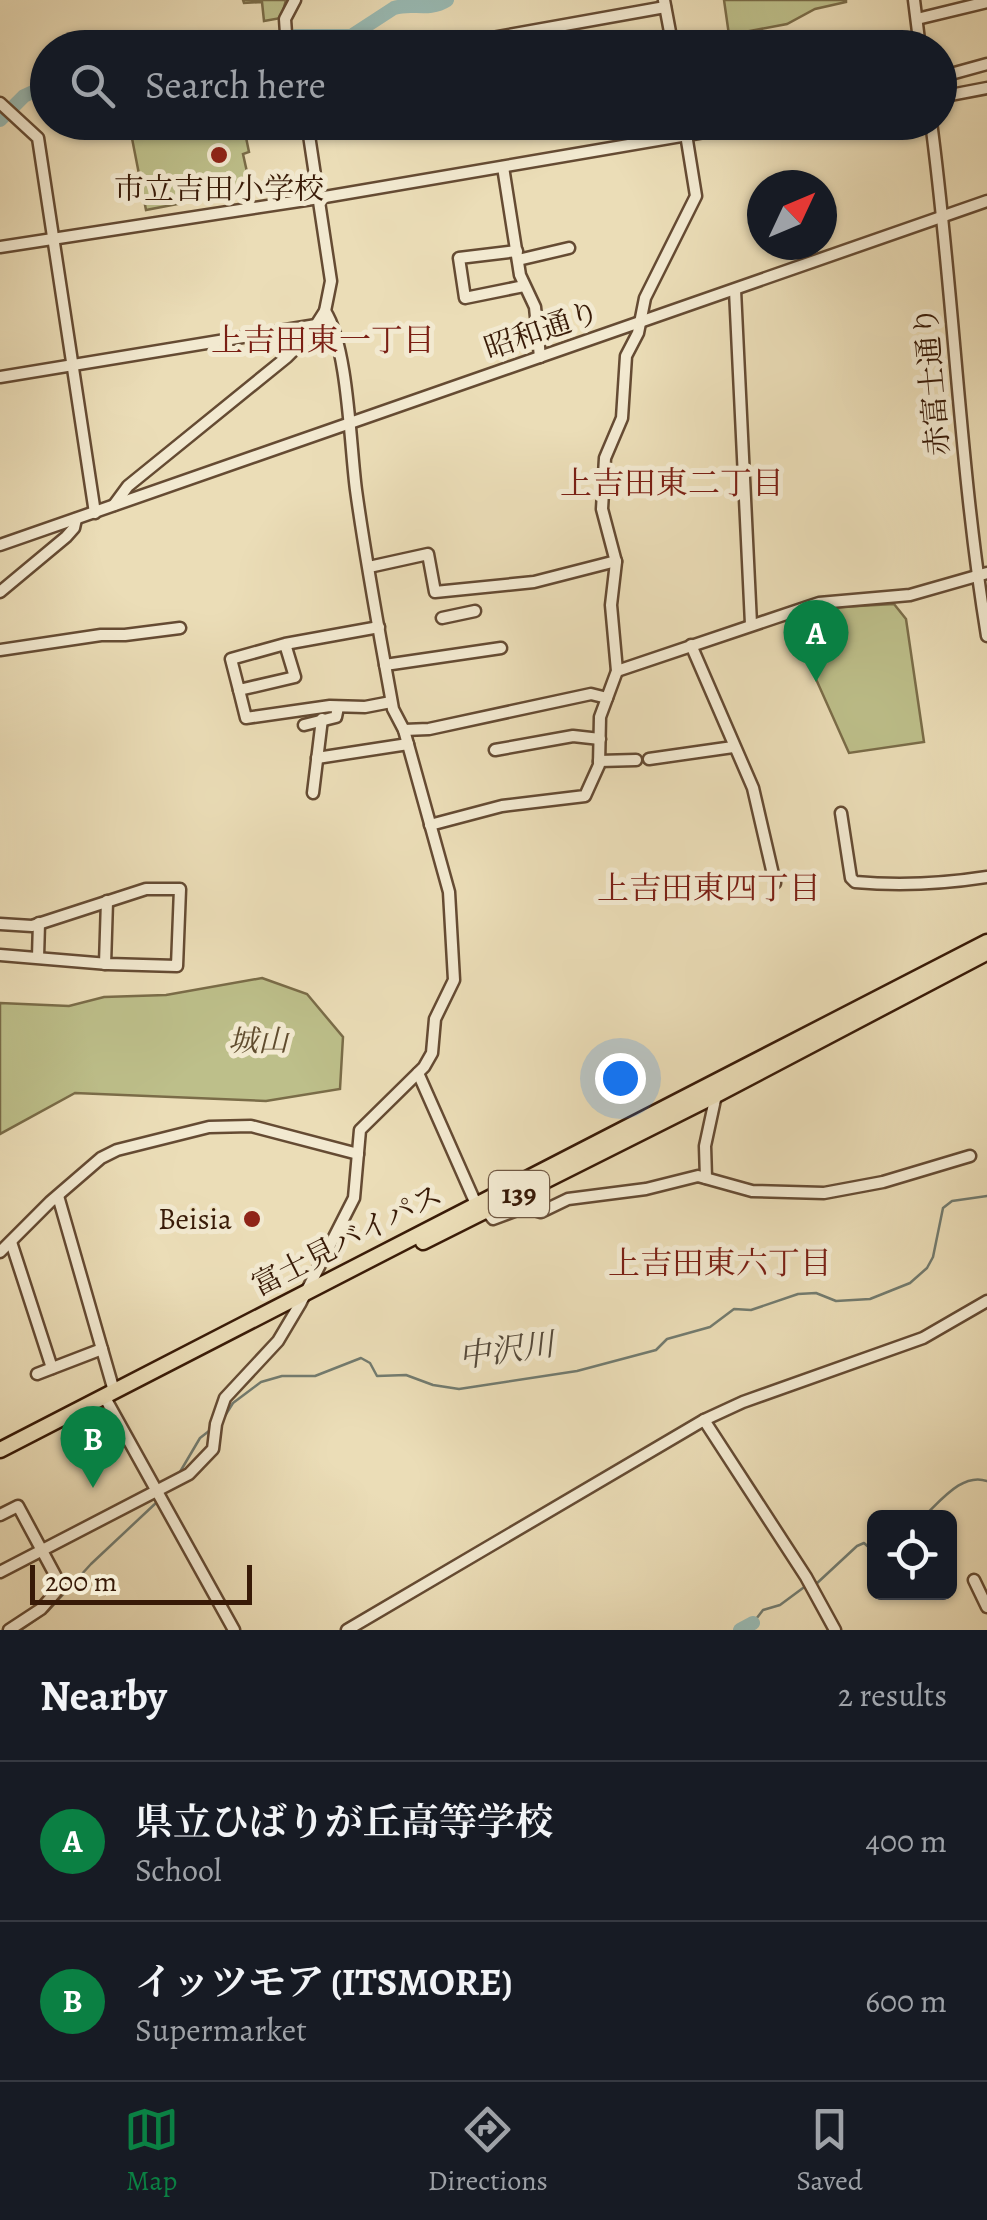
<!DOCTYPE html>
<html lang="en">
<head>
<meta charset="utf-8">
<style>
  body { margin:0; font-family:Alegreya,"Noto Serif JP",serif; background:#242831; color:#f1f3f6 }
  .controls { position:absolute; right:30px; bottom:30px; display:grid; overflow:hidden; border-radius:15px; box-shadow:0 2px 8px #0004 }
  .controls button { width:90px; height:90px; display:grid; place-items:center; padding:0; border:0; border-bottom:2px solid #363941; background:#171b24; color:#f1f3f6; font:50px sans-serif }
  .compass { position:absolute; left:747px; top:170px; width:90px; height:90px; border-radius:50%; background:#171b24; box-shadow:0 2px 8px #0004; rotate:46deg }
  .scale { position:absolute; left:30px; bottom:25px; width:222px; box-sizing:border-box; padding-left:10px; border:5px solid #381a07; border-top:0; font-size:28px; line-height:35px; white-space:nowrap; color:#381a07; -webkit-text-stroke:8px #f2e9d0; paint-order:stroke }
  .you { position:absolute; left:620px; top:1078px; width:35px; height:35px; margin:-25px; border:8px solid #fff; border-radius:50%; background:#1a73e8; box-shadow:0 0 0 15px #1a73e833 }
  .badge { display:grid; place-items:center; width:65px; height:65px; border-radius:50%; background:#0b8043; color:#fff; font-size:32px; font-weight:700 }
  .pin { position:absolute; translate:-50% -82px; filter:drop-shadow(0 2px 5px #0008) }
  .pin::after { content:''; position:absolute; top:52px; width:35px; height:30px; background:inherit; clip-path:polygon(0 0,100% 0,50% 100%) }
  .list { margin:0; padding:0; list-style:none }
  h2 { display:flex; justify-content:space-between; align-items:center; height:130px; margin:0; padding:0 40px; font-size:42px }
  h2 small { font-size:32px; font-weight:400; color:#9ea1a6 }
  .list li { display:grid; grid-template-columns:65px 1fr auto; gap:30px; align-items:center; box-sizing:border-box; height:160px; padding:0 40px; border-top:2px solid #363941 }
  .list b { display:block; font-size:38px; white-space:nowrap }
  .list p { margin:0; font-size:32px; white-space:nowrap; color:#9ea1a6 }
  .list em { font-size:32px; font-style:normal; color:#9ea1a6 }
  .icon { flex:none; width:55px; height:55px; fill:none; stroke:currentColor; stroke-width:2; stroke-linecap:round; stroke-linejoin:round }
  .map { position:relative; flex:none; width:987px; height:1630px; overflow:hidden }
  .search { position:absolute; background:#171b24; box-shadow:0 2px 8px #0004; left:30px; right:30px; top:30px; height:110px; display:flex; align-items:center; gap:25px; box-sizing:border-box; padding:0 35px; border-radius:55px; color:#9ea1a6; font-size:38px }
  .sheet { height:450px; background:#171b24 }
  nav { display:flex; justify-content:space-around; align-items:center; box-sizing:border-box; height:140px; border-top:2px solid #363941; background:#171b24; font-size:28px; color:#9ea1a6 }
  nav a { display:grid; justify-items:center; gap:5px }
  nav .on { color:#0b8043 }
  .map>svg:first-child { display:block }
  .green { fill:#bdbf8a; stroke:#7a6c48; stroke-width:2.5 }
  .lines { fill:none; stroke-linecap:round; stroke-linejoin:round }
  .stream { stroke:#727b6f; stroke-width:2.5 }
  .river { stroke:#99bbb5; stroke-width:14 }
  .minor-casing { stroke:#654b33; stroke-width:15 }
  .highway-casing { stroke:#381a07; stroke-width:19 }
  .minor { stroke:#f2e9d0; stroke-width:10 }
  .highway { stroke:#ebddb7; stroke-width:14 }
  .poi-dot { fill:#8f2418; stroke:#f2e9d0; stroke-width:4 }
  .labels { text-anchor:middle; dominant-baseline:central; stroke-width:10; stroke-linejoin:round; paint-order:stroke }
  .shield { fill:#f2e9d0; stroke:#705843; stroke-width:2.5 }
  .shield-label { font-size:28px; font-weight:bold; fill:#381a07 }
  .poi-label { font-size:30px; fill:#381a07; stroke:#f2e9d0 }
  .street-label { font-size:30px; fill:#381a07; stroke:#f2e9d0 }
  .park-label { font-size:30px; font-style:italic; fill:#604c2e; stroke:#f2e9d0 }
  .neighbourhood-label { font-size:32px; fill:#7a1f14; stroke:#f2e9d0 }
  .water-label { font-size:32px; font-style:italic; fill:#554a3b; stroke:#f2e9d0 }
</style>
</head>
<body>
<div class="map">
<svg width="987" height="1630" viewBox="0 0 987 1630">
  <rect width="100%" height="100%" fill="#ebddb7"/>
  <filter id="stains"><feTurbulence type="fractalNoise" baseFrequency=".002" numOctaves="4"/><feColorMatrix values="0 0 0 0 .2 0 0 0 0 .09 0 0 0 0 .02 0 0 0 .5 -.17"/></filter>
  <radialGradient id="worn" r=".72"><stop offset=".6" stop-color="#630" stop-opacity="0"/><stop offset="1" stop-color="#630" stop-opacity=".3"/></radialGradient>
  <g class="green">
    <path d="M243,0H286L281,18L264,21L262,2L244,3Z"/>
    <path d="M724,0H846V2L815,9L787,24L729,35Z"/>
    <path d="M129,123H243L249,152L243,154L251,190L146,210Z"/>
    <path d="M894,604L906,619L924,742L849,753L790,621L823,608Z"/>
    <path d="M262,978L307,994L343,1037L340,1089L266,1101L75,1093L0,1134V1003L69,1006L104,997L166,995Z"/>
  </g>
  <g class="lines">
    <g class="stream">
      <path d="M223,1419L233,1403L261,1382L282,1376H315L361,1358L370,1363L377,1376L406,1375L433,1385L459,1389L577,1371L656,1350L667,1339L710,1327L734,1309L751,1310L798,1294L816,1293L836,1301L870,1299L910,1283L927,1268L933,1257L943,1208L952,1201L987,1196"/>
      <path d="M177,1477L200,1438L209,1431"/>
      <path d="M922,1518C940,1502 962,1472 987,1481"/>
      <path d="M815,1585L857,1546L864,1543L874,1552"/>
      <path d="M753,1623L763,1610L780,1605L807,1585"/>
      <path d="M21,1630L48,1611L91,1564L157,1502"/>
    </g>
    <g class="river">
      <path d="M228,48L296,36H351L394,8C413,2 428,12 447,0"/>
      <path d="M0,120L24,96L48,85"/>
      <path d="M740,1630L753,1623"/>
    </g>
    <defs>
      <g id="minor">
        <path d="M664,0L673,48"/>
        <path d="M914,0L920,48"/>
        <path d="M917,19L987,2"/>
        <path d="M287,48L285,19L295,0"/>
        <path d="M436,48L665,7"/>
        <path d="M940,77L987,64"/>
        <path d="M940,97L987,88"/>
        <path d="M0,103L38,138L95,513"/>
        <path d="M931,122C954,293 959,465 987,636"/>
        <path d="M503,167L520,275L535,307L540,357"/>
        <path d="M0,247L319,198L763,122"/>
        <path d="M517,251L459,258L465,298L524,286"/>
        <path d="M518,260L569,248"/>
        <path d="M735,290L751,624"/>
        <path d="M0,377L316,325"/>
        <path d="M114,505L128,486L287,357L311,333L325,311L331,281L307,122"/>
        <path d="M0,545L987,201"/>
        <path d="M369,567L428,554L435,592L534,582L616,561"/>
        <path d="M0,592L66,537L74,528L76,519"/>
        <path d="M442,618L475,611"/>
        <path d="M285,644L295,677L239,690L231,659L285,644L379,627"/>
        <path d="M691,645L753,788L775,883"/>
        <path d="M0,650L101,635H125L180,628"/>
        <path d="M385,665L501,648"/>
        <path d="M617,671L819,603L910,595L987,573"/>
        <path d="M239,690L246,718L330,706L365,707L391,702"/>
        <path d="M304,725L336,717L338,707"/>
        <path d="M404,730L429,729L591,694L607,698"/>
        <path d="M495,750L573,736L600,739"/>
        <path d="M317,758L408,744"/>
        <path d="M649,759L733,747"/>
        <path d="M599,761L636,760"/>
        <path d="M313,793L322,719"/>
        <path d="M841,813L851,878L855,882C900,886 942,884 987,877"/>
        <path d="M430,825L502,806L585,796L599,765L600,717L617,671L611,605L616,562L602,509L605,458L622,418L626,356L638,333L645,298L696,196L684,122"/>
        <path d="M0,924L32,926L146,889H180L177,966L108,964L0,955"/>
        <path d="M38,957L39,923"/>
        <path d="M105,964L107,901"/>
        <path d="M418,1073L476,1204"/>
        <path d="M706,1178L705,1146L716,1095"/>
        <path d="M58,1196L114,1391"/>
        <path d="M486,1210L493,1219L525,1207L541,1212L568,1199L646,1189L698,1176L752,1191L824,1193L883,1182L970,1156"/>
        <path d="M11,1242L52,1368"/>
        <path d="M0,1252L50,1202L101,1158L117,1150L209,1127L251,1126L358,1154"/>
        <path d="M37,1374L102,1349"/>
        <path d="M104,1396L234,1630"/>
        <path d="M704,1420L806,1577L835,1630"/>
        <path d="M0,1515L18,1506L61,1586L41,1609L9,1630"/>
        <path d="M0,1572L189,1474L213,1449L216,1424L225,1398L278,1341L300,1304L354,1198L360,1130L424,1067L432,1053L435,1019L454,980L449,892L404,730L393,709C380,636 366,563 356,490C350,445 348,346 325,311"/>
        <path d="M974,1580L987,1607"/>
        <path d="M347,1630L704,1420L743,1402L923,1338L987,1301"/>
      </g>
      <g id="highway">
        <path d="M423,1242L716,1095L986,953"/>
        <path d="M0,1450L987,942"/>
      </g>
    </defs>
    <use href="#minor" class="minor-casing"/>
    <use href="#highway" class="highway-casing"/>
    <use href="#minor" class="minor"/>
    <use href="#highway" class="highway"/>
  </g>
  <g class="poi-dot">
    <circle cx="219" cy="155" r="10"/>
    <circle cx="252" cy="1219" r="10"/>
  </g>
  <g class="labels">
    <rect class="shield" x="489" y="1171" width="60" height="46" rx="8"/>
    <g class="shield-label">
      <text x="519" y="1194">139</text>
    </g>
    <g class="poi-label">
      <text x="219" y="189">市立吉田小学校</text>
      <text x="232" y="1219" text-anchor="end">Beisia</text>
    </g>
    <g class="street-label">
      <text transform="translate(542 330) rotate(-19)">昭和通り</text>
      <text transform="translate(932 381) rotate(-95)">赤富士通り</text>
      <text transform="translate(347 1240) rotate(-27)">富士見バイパス</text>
    </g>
    <g class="park-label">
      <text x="258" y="1041">城山</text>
    </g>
    <g class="neighbourhood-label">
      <text x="323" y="340">上吉田東一丁目</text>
      <text x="672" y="483">上吉田東二丁目</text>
      <text x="709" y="888">上吉田東四丁目</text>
      <text x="720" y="1263">上吉田東六丁目</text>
    </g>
    <g class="water-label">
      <text transform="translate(506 1350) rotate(-8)">中沢川</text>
    </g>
  </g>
  <rect width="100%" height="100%" filter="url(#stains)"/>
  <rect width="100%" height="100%" fill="url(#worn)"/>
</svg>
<div class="controls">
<button><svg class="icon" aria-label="locate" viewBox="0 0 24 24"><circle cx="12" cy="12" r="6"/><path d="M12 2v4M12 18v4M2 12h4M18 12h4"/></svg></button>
</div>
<svg class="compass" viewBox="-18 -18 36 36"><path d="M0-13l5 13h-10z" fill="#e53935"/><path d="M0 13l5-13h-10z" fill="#9ea1a6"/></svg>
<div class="scale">200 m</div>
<div class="you"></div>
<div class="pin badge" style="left:816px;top:682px">A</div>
<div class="pin badge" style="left:93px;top:1488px">B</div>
<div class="search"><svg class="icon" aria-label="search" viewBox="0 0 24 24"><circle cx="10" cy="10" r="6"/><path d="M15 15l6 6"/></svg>Search here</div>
</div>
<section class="sheet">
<h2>Nearby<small>2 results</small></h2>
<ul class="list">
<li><span class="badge">A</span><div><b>県立ひばりが丘高等学校</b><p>School</p></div><em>400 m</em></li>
<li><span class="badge">B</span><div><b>イッツモア (ITSMORE)</b><p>Supermarket</p></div><em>600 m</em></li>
</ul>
</section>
<nav>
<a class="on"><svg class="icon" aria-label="map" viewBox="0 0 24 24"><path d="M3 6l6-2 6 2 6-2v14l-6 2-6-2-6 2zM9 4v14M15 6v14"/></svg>Map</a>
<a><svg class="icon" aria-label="directions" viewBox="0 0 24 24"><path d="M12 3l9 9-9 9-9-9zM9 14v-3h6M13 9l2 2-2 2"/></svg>Directions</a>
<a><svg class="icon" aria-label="saved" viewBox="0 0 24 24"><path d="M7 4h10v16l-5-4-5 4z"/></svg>Saved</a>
</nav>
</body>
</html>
